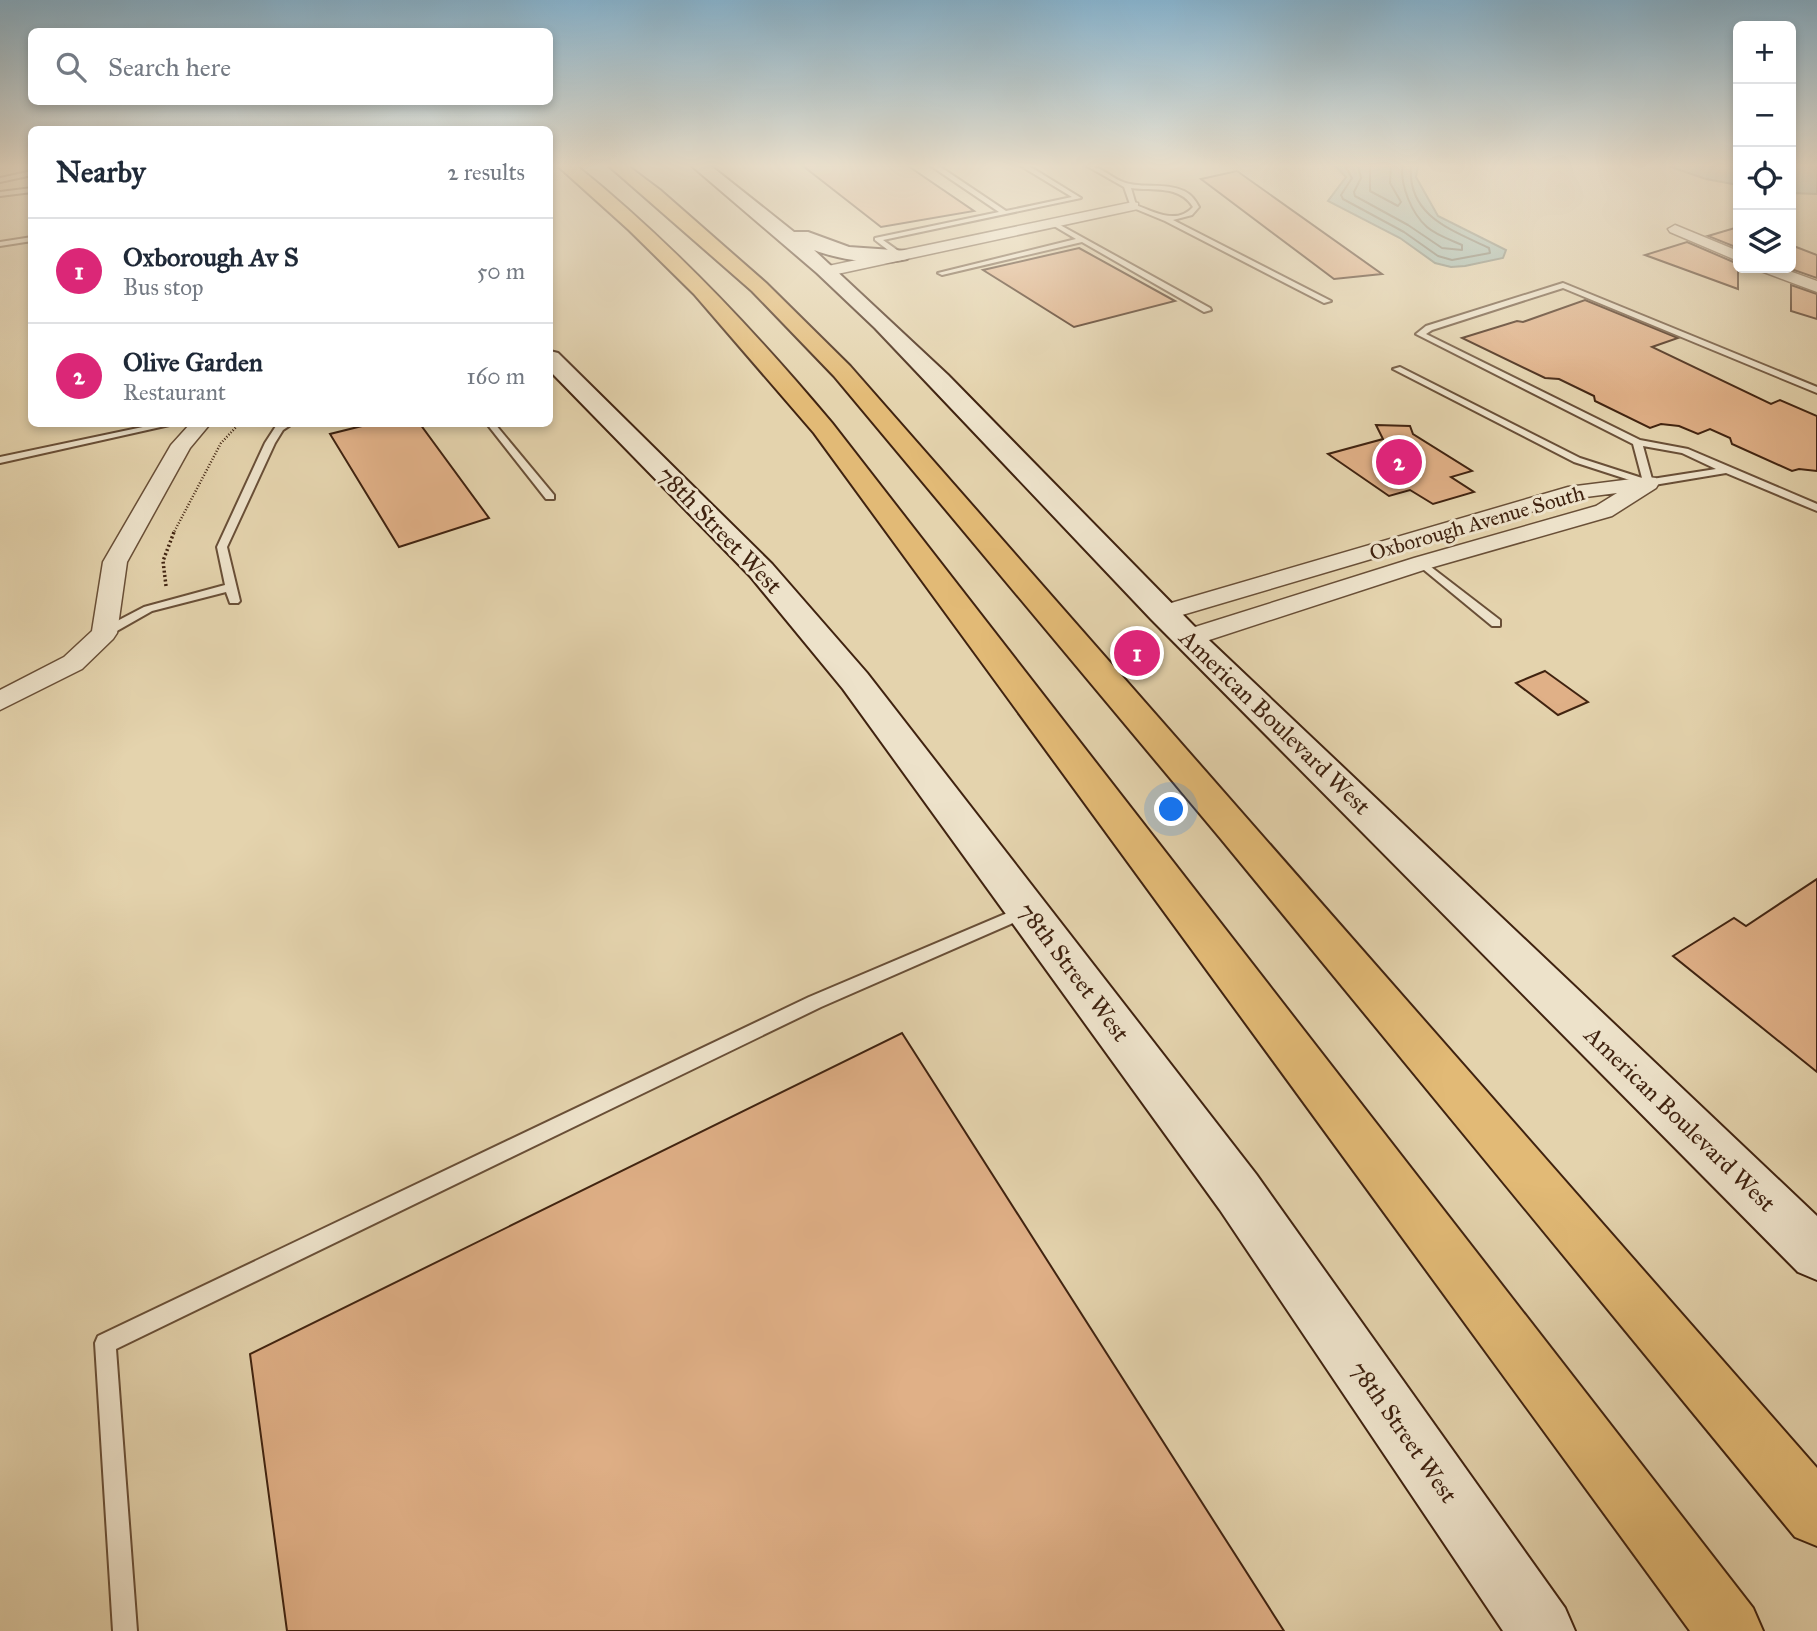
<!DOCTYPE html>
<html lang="en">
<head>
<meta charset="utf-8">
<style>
  body { margin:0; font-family:"IM FELL Great Primer",serif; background:#f2f2f3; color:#1f2937 }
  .controls { position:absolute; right:21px; top:21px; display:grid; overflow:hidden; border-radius:10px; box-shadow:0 4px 10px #0003 }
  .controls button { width:63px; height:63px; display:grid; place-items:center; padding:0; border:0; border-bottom:2px solid #e0e1e3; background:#fff; color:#1f2937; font:35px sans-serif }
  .you { position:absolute; left:1172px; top:810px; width:24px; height:24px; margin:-18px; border:5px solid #fff; border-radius:50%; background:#1a73e8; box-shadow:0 0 0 10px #1a73e833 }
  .badge { display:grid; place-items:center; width:46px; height:46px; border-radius:50%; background:#db2777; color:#fff; font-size:23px; font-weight:700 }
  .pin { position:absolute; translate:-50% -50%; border:4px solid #fff; box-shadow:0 2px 7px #0006 }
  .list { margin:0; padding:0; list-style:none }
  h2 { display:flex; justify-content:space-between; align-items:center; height:91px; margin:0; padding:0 28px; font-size:30px }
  h2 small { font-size:23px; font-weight:400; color:#747a83 }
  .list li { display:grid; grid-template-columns:46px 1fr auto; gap:21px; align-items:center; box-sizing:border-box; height:105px; padding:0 28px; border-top:2px solid #e0e1e3 }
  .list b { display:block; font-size:26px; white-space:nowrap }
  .list p { margin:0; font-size:23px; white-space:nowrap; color:#747a83 }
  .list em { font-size:23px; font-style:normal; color:#747a83 }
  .icon { flex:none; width:38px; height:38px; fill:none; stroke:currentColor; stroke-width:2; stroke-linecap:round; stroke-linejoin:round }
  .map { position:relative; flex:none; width:1817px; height:1631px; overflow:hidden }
  .search { position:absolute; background:#fff; box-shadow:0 4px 10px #0003; left:28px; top:28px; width:525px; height:77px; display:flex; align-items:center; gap:18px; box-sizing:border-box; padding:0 24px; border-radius:10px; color:#747a83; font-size:26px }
  .panel { position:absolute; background:#fff; box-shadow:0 4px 10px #0003; left:28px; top:126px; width:525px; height:301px; border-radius:10px }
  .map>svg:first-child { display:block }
  .water { fill:#96b7af; stroke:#747c6f; stroke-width:2 }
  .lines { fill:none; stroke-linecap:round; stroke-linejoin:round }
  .shore { stroke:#6b6d60; stroke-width:2 }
  .building { fill:#e0b087; stroke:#402310; stroke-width:2 }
  .lane-casing { stroke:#694f37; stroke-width:4 }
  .street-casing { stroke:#694f37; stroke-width:3 }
  .secondary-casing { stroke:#402310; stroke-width:4 }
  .highway-casing { stroke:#402310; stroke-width:4 }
  .path-far1 { stroke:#402310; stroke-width:2.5; stroke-dasharray:1 2; stroke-linecap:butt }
  .path { stroke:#402310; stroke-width:3.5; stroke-dasharray:2 2.5; stroke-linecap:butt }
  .lane { fill:#ede2ca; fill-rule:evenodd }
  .street { fill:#ede2ca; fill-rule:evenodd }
  .secondary { fill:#ede2ca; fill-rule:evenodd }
  .highway { fill:#e2ba76; fill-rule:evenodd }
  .labels { text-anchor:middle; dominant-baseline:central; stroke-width:6; stroke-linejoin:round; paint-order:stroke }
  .far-street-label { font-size:21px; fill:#402310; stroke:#ede2ca }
  .street-label { font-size:24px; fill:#402310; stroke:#ede2ca }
</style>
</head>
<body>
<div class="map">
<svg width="1817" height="1631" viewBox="0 0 1817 1631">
  <rect width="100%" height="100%" fill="#e4d3ad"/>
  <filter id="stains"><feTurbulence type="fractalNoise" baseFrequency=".00286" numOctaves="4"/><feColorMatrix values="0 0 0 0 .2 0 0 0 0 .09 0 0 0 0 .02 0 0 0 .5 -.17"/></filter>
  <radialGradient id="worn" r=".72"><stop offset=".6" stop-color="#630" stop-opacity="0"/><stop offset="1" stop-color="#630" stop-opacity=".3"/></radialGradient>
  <g class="water">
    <path d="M1335,166H1418L1416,177L1438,216L1506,250L1503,258L1465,266L1451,267L1435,263L1400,238L1328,201L1346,177Z"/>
    <path d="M1668,166H1738V185L1706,179Z"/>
    <path d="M1791,166H1817V194L1791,193Z"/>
  </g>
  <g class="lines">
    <g class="shore">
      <path d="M1345,166L1352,178L1341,195L1343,199L1404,232L1438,256L1452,260L1490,253L1489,248C1452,230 1407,216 1411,166"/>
      <path d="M1358,166L1361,178L1354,192L1355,196L1408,225L1442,248L1462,250V245C1451,240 1436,235 1427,227C1411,213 1401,186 1402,166"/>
      <path d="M1370,166V191L1398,206L1401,202L1390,183L1391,166"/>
    </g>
  </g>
  <g class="building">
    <path d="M803,166H908L974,211L881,227Z"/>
    <path d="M1237,171L1382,274L1334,279L1201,179Z"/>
    <path d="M1738,227V248L1708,236Z"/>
    <path d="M1687,242L1738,264V289L1645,255Z"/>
    <path d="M1791,245L1817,255V278L1791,269Z"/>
    <path d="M1079,248L1175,301L1074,327L983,270Z"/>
    <path d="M1791,285L1817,294V319L1791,311Z"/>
    <path d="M1585,300L1678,338L1652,347L1771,404L1780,400L1817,416V471L1799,469L1792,471L1732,444L1730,438L1710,429L1698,434L1679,426L1661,424L1650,428L1595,401L1594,396L1559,379L1545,378L1462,338L1517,321L1523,322Z"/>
    <path d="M370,424H420L489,518L399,547L330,434Z"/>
    <path d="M1376,425L1410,426L1413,434L1472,471L1451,477L1474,492L1433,504L1410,490L1389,496L1328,454L1383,439Z"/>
    <path d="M1545,671L1588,702L1558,715L1516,683Z"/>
    <path d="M1817,879V1072L1673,956L1734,918L1746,926Z"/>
    <path d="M902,1033L1284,1631H287L250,1354Z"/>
  </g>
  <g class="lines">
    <defs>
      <g id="lane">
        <path d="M931,166H939L1006,211L1072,197L1021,166H1029L1081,198L883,240L904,255L897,257L875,240V238L999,212Z"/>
        <path d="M1087,166C1101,166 1110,177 1123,182C1142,189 1165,182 1184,191C1192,195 1195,200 1199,207L1192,215L1173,220L1331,301L1324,303L1165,221L1131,207L1124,187ZM1131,188C1153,191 1180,185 1193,207C1177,225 1154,212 1136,205Z"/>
        <path d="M32,171V175L0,182V178Z"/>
        <path d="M32,188V192L0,196V192Z"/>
        <path d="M1051,220L1210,308L1211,310L1204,312L1082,242L942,275L938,273L1076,239L1049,223Z"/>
        <path d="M32,237V241L0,246V242Z"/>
        <path d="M1563,283L1817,387V393L1563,288L1432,330L1426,334L1640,440L1688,449L1817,504V511L1726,473L1648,486L1574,462L1393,369L1400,367L1580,458L1642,478L1633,444L1416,334L1426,326ZM1643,446L1682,453L1716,469L1652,479Z"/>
        <path d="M157,424H174L0,463V457Z"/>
        <path d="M281,424H292L283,430L275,443L227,547L240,601L238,603H230L226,592L152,611L108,636H100V630L144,607L225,585L217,547L265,443L276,426Z"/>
        <path d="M487,424H495L554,495V499H546Z"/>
        <path d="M1422,560L1500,620V626H1492L1418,565V561Z"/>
        <path d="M1024,906L1029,908L1032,912L1029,916L821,1007L116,1349L137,1631H113L95,1343L98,1336L809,997Z"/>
      </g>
      <g id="street">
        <path d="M1133,202L1138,203V209L828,276L820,271L828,266Z"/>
        <path d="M1675,225L1738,251V261L1670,232L1668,229Z"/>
        <path d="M1759,268H1781L1817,281V292L1761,271Z"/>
        <path d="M190,424H210L190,448L127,562L117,633L113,639L82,669L0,710V690L64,657L92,631L103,562L171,445Z"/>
        <path d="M1648,477L1656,478L1659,483L1656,488L1612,516L1430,568L1197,644L1188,646L1179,644L1175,638L1179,632L1414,558L1596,506L1617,493L1578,498L1172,618L1163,621L1154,618L1151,613L1154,608L1568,487Z"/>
      </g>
      <g id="secondary">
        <path d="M692,166H711L794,232H808L849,247L907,251L910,255L907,259C878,266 841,260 814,250L948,375L1193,625L1817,1216V1280L1798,1272L1151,619L875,328L817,273Z"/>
        <path d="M550,351L558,353L772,564L867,673L1256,1174L1565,1608L1575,1631H1503L1220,1210L843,689L750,576L550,371Z"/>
      </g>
      <g id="highway">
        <path d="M558,166H577C672,243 754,330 832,423L1753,1608L1763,1631H1690L814,433L694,294L629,230Z"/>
        <path d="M609,166H628L660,190L766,283L850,366L1817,1468V1546L1795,1537L1221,839L834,376L752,291Z"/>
      </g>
    </defs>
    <use href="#lane" class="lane-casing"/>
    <use href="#street" class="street-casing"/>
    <use href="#secondary" class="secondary-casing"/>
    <use href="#highway" class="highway-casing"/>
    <path class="path-far1" d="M173,534L221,443L239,424"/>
    <path class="path" d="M166,586L163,561L174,532"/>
    <use href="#lane" class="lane"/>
    <use href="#street" class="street"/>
    <use href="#secondary" class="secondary"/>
    <use href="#highway" class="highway"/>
  </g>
  <linearGradient id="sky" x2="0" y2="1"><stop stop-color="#87b5d1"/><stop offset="0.42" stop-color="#f3ebda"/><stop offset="1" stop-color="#f3ebda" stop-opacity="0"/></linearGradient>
  <rect width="1817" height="395" fill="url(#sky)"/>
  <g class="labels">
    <g class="far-street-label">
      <text transform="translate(1477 523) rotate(-16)">Oxborough Avenue South</text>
    </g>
    <g class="street-label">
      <text transform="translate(720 530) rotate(46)">78th Street West</text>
      <text transform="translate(1275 722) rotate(44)">American Boulevard West</text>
      <text transform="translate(1074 972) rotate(53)">78th Street West</text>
      <text transform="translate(1680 1119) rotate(44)">American Boulevard West</text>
      <text transform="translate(1404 1432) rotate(55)">78th Street West</text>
    </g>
  </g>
  <rect width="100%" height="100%" filter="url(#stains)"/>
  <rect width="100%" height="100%" fill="url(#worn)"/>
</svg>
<div class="controls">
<button>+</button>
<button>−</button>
<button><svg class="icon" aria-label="locate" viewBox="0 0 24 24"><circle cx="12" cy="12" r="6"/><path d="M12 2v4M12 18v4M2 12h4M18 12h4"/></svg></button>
<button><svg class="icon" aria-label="layers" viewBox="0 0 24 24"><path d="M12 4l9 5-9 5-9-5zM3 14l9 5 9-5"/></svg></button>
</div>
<div class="you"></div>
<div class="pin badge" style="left:1137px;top:653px">1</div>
<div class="pin badge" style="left:1399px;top:462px">2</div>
<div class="search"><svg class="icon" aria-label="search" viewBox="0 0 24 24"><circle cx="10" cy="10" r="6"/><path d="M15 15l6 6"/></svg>Search here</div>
<section class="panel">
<h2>Nearby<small>2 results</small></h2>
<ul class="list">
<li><span class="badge">1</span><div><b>Oxborough Av S</b><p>Bus stop</p></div><em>50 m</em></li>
<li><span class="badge">2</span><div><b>Olive Garden</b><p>Restaurant</p></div><em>160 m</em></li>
</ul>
</section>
</div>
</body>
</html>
